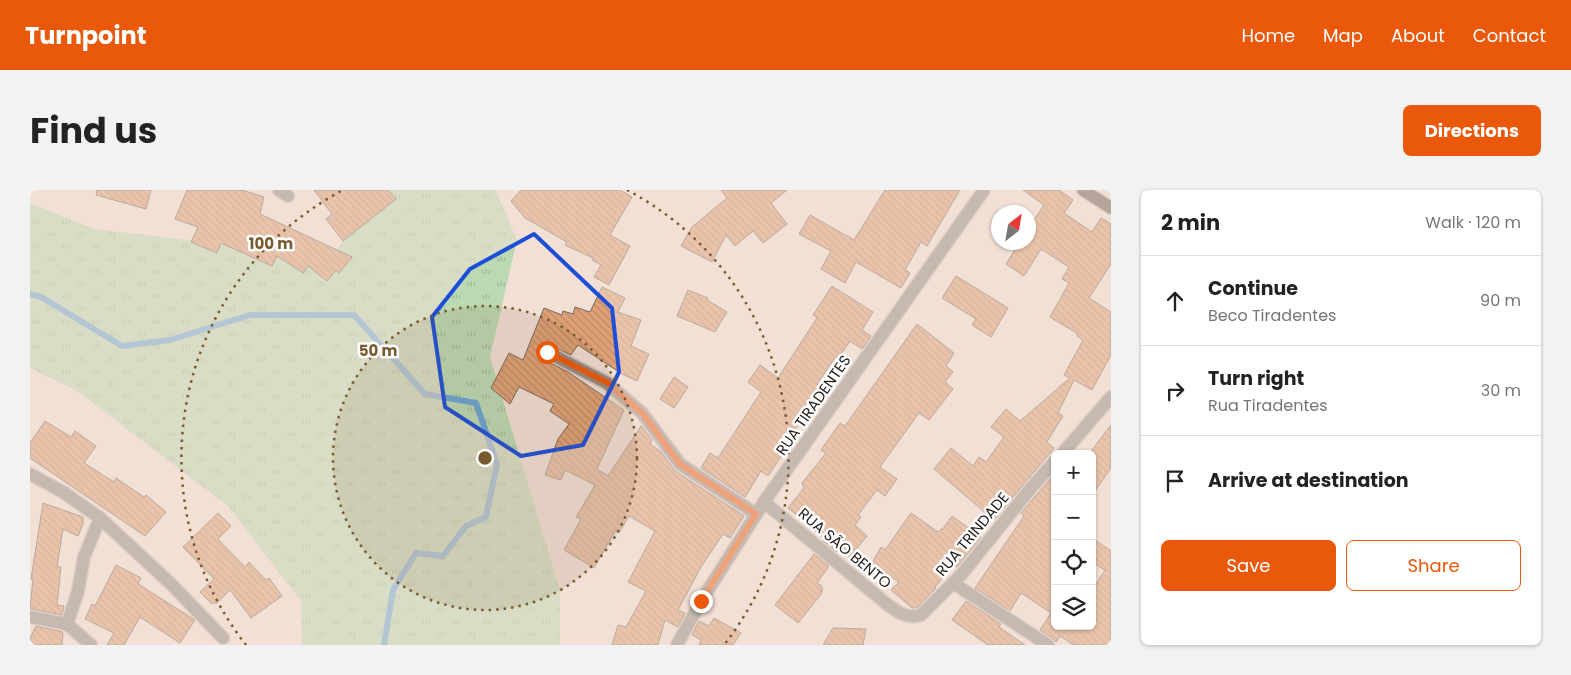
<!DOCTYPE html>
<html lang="en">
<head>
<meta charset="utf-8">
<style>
  body { margin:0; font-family:Poppins,sans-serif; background:#f2f2f2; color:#222 }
  .controls { position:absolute; right:15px; bottom:15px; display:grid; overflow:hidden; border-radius:8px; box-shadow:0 1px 4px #0004 }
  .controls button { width:45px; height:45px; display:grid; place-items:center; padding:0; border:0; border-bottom:1px solid #e0e0e0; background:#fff; color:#222; font:25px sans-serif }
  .compass { position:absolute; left:961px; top:15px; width:45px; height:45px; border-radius:50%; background:#fff; box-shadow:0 1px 4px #0004; rotate:31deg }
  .stop { position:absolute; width:15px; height:15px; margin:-11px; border:4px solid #ea580c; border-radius:50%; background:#fff }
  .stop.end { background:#ea580c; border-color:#fff; box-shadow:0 1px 5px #0008 }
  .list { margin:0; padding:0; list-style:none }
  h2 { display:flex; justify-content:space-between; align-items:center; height:65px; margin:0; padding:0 20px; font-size:21px }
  h2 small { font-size:16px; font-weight:400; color:#767676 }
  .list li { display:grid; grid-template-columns:32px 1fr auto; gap:15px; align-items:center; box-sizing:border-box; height:90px; padding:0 20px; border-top:1px solid #e0e0e0 }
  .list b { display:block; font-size:19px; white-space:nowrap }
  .list p { margin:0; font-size:16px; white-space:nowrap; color:#767676 }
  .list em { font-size:16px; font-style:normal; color:#767676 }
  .actions { display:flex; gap:10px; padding:15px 20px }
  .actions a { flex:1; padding:11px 0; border:1px solid #ea580c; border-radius:8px; text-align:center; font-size:18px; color:#ea580c }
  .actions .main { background:#ea580c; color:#fff }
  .icon { flex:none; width:28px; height:28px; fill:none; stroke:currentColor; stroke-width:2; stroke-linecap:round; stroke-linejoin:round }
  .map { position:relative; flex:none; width:1081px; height:455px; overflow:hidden; border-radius:8px }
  header { display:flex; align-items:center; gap:30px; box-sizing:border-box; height:70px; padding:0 25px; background:#ea580c; color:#fff }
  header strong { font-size:24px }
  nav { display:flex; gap:28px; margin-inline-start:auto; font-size:18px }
  .intro { display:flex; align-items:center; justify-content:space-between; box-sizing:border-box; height:120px; padding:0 30px }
  h1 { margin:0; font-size:35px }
  .button { padding:12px 22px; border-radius:8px; background:#ea580c; color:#fff; font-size:18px; font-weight:700 }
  main { display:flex; gap:30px; padding:0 30px }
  aside { flex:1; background:#fff; border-radius:8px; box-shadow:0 1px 4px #0004 }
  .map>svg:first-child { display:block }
  .grass { fill:url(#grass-tufts) }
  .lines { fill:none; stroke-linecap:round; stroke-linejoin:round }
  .stream { stroke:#68a4d3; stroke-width:6 }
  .building { fill:url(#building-back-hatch); stroke:#77685e }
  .street-casing { stroke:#cdbdb3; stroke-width:15 }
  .secondary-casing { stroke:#cdbdb3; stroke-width:15 }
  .street { stroke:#918986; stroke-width:12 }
  .secondary { stroke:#6a5e5a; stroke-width:12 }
  .route { stroke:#ea580c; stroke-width:6 }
  .marked { fill:none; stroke:#1d4ed8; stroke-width:4; stroke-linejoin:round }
  .ring { fill:none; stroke:#795a2f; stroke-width:2.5; stroke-dasharray:2.5 5 }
  .labels { text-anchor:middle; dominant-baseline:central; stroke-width:5; stroke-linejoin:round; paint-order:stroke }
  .street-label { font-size:15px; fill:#221c18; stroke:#fff }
  .centre { fill:#795a2f; stroke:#fff; stroke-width:2.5 }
  .ring-label { font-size:15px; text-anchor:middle; font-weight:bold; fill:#795a2f; stroke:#fff; stroke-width:5; stroke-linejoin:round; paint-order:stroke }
</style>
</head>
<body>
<header>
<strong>Turnpoint</strong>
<nav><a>Home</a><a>Map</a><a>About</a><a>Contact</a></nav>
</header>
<div class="intro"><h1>Find us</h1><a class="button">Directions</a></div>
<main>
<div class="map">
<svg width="1081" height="455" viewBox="0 0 1081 455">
  <defs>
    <pattern id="grass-tufts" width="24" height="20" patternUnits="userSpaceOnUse" patternTransform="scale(1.25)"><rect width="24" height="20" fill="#bbd9b3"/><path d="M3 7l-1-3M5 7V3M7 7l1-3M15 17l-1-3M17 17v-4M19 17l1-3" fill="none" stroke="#a0ba99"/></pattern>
    <pattern id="building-back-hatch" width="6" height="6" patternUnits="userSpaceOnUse" patternTransform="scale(1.25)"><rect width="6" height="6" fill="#dea076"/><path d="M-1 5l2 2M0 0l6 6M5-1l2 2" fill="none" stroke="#be8965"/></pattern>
  </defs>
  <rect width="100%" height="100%" fill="#f2e0d5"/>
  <path class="grass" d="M338,0H466L487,50L460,167L530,401V455H272L271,411L198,316L47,201L0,178V13L64,39L304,67Z"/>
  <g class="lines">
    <path class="stream" d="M0,104L11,107L92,156L140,150L220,125H324L395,204L446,213L467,274L456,327L436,336L413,366L386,363L363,400L354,455"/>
  </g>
  <g class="building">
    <path d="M67,0H121L116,19L66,5Z"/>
    <path d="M157,0H212L234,7L230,24L322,67L309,83L306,80L297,91L278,76L273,83L247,66L242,76L191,53L187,63L161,52L168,37L145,29Z"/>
    <path d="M284,0H358L366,9L313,51L296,29L302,24Z"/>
    <path d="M491,0H590L602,7L580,45L600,56L579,95L564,87L571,75L562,70L563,68L535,55L537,52L495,28L481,11Z"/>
    <path d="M691,0H757L741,13L757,34L733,53L723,41L705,56L696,45L682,72L651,56L662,37L697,8Z"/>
    <path d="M855,0H930L897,56L891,52L875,80L880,83L871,98L826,72L815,93L791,79L801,61L769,44L780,25L824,50Z"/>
    <path d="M993,0H1029L1043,10L1034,23L1062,42L1071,28L1081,34V74L1059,108L1081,122V165L1062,200L1044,190L1028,223L1033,226L1017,252L1024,258L964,330L904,279L921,258L943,276L949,267L956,272L974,247L961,237L976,219L990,231L1040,188L1034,185L1053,150L1047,146L1048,144L1020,127L1039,93L1032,89L1039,77L1011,59L994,86L976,74L990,52H998V39L1014,15Z"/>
    <path d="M926,86L978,118L961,147L942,135L946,129L912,108Z"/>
    <path d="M802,96L843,122L832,140L841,146L832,159L820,151L809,167L806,166L787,194L799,203L787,217L784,213L751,259L754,262L738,286L731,281L715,307L671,278L680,263L688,268L731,202L718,192L730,175L748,188L787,128L783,125Z"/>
    <path d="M572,97L595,108L588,122L611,130L601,156L619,164L607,191L592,184L548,155L541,165L517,154L512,155L509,162L513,169L538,182L594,220L567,279L578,286L611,236L622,250L620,254L631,262L645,281L714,326L700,348L693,344L671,377L648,420L655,423L648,437L635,430L628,455H582L588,435L596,437L616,401L598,392L625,341L599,326L589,343L585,341L564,378L534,360L551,329L546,327L565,295L535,280L531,290L515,285L528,249L539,234L520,221L524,214L489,197L480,214L461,198L479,163L493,170L514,118L532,125L533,121L543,124L545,117L560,122Z"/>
    <path d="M658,100L678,108L677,110L697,122L685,142L647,126Z"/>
    <path d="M887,134L924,163L916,176L923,182L915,192L923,199L899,230L889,223L850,277L867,289L855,306L847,300L828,325L831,327L825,335L837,346L820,367L809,358L807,362L793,351L795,349L758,318L774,298L772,293L796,263L791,260L810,233L815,236Z"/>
    <path d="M644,187L658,197L644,218L630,209Z"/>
    <path d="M15,231L41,247L45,241L66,256L54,273L84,292L86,288L114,307L116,305L136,322L115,346L0,268V253Z"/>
    <path d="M1081,235V278L1062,305V260Z"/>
    <path d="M1021,288L1025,290V436H1062V400L1075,380L1062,372V348L1081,361V455H1044L1030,446L1026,452L1022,448L1010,440L1021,423L991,403L980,421L945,398L994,326L991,323Z"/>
    <path d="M13,313L53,327V334L48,346L33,339L27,377H31L27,415L34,416L32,425L0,419L3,389H1Z"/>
    <path d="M188,323L201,336L188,349L215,377L219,372L236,390L239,388L252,406L221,428L200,400L187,413H181L170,402L184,389L153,357Z"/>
    <path d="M881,323L908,342L911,339L912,340L922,326L951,347L927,377L924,375L905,397L906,398L887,418H882L861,400L869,392L842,373L851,357L855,360Z"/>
    <path d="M784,364L799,376L787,393L792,396V403L768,433L745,415Z"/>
    <path d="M86,375L111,388L108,394L165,430L150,453L110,427L94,455H77L84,443L55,429L62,414L65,416Z"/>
    <path d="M936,411L971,434L969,437L995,455H958L922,430Z"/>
    <path d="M684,428L711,443L703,455H669L671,450L662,445L669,431L679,436Z"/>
    <path d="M6,436L33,442L32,455H0V448Z"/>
    <path d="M803,438L836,439L833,455H793Z"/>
  </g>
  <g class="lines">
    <defs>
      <g id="street">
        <path d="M249,0L258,6"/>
        <path d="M517,162L577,193L612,223L650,274L726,324"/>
        <path d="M1032,264L1081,207"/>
        <path d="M0,284L33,302L70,328L142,395L193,448"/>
        <path d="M734,312L858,415C869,423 878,429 891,425L931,385L1001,298L1025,271"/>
        <path d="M923,393L1018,455"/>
        <path d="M0,427L37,434L61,455"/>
        <path d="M37,434L48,401L54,367L70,328"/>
        <path d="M647,455L671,411L734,312L954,0"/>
      </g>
      <path id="secondary" d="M1053,0L1081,18"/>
    </defs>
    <use href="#street" class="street-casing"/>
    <use href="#secondary" class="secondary-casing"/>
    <use href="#street" class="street"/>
    <use href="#secondary" class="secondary"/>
  </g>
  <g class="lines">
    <path class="route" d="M517,162L578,193L612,223L650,274L726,324L671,411"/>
  </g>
  <path d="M0 0H1081V455H0ZM504,44L582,118L589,182L553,255L491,266L415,217L402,127L440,79Z" fill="#f2e0d5" fill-opacity=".55" fill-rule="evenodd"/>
  <path class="marked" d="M504,44L582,118L589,182L553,255L491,266L415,217L402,127L440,79Z"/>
  <circle cx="455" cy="268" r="152" fill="#795a2f" fill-opacity=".12"/>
  <g class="ring">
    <circle cx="455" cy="268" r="152"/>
    <path d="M216 455A303 303 0 0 1 313 0M597 0A303 303 0 0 1 694 455"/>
  </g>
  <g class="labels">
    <g class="street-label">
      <text transform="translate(783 215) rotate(-55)">RUA TIRADENTES</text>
      <text transform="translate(942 344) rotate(-50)">RUA TRINDADE</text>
      <text transform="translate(815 358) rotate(40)">RUA SÃO BENTO</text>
    </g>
  </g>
  <circle cx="455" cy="268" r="8" class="centre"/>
  <g class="ring-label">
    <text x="241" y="59">100 m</text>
    <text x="348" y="166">50 m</text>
  </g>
</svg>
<div class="controls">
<button>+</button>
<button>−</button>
<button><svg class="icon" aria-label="locate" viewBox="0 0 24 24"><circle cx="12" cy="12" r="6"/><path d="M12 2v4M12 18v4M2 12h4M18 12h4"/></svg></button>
<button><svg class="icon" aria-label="layers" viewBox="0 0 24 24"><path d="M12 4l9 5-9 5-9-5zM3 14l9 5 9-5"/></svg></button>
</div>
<svg class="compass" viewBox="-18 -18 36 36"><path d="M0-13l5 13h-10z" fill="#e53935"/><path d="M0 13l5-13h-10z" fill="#767676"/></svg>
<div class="stop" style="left:517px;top:162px"></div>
<div class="stop end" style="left:671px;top:411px"></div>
</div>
<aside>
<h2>2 min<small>Walk · 120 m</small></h2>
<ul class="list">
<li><svg class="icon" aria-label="ahead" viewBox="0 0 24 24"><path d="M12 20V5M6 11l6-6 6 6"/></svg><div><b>Continue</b><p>Beco Tiradentes</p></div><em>90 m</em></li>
<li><svg class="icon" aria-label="right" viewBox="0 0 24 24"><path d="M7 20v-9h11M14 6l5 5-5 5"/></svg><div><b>Turn right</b><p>Rua Tiradentes</p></div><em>30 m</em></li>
<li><svg class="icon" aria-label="arrive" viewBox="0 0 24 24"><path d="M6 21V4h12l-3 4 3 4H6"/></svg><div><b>Arrive at destination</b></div></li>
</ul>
<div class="actions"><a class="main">Save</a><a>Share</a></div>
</aside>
</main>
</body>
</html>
